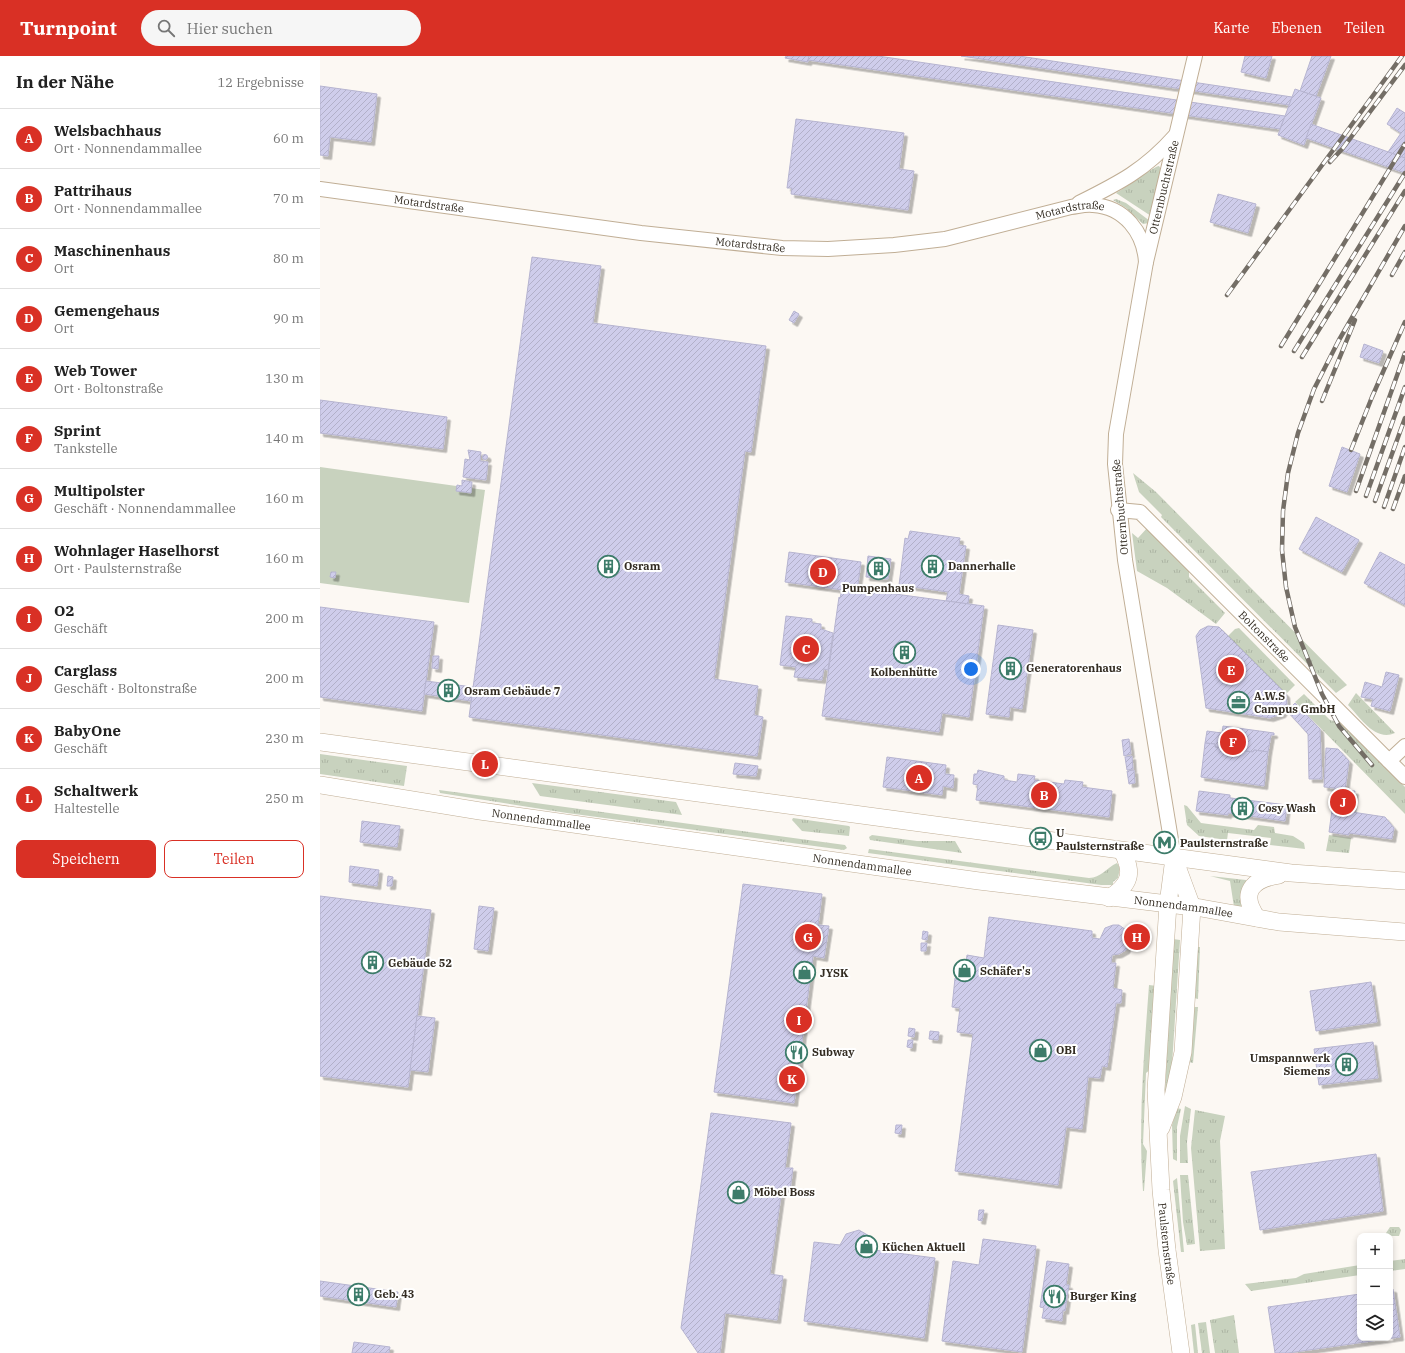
<!DOCTYPE html>
<html lang="de">
<head>
<meta charset="utf-8">
<style>
  body { margin:0; font-family:"IBM Plex Serif",serif; background:#f6f6f6; color:#222 }
  .controls { position:absolute; right:12px; bottom:12px; display:grid; overflow:hidden; border-radius:8px; box-shadow:0 2px 6px #0003 }
  .controls button { width:36px; height:36px; display:grid; place-items:center; padding:0; border:0; border-bottom:1px solid #e0e0e0; background:#fff; color:#222; font:20px sans-serif }
  .you { position:absolute; left:651px; top:613px; width:14px; height:14px; margin:-10px; border:3px solid #fff; border-radius:50%; background:#1a73e8; box-shadow:0 0 0 6px #1a73e833 }
  .badge { display:grid; place-items:center; width:26px; height:26px; border-radius:50%; background:#d93025; color:#fff; font-size:13px; font-weight:700 }
  .pin { position:absolute; translate:-50% -50%; border:2px solid #fff; box-shadow:0 1px 4px #0006 }
  .list { margin:0; padding:0; list-style:none }
  h2 { display:flex; justify-content:space-between; align-items:center; height:52px; margin:0; padding:0 16px; font-size:17px }
  h2 small { font-size:13px; font-weight:400; color:#767676 }
  .list li { display:grid; grid-template-columns:26px 1fr auto; gap:12px; align-items:center; box-sizing:border-box; height:60px; padding:0 16px; border-top:1px solid #e0e0e0 }
  .list b { display:block; font-size:15px; white-space:nowrap }
  .list p { margin:0; font-size:13px; white-space:nowrap; color:#767676 }
  .list em { font-size:13px; font-style:normal; color:#767676 }
  .actions { display:flex; gap:8px; padding:12px 16px }
  .actions a { flex:1; padding:9px 0; border:1px solid #d93025; border-radius:8px; text-align:center; font-size:14px; color:#d93025 }
  .actions .main { background:#d93025; color:#fff }
  .icon { flex:none; width:22px; height:22px; fill:none; stroke:currentColor; stroke-width:2; stroke-linecap:round; stroke-linejoin:round }
  .map { position:relative; flex:none; width:1085px; height:1297px; overflow:hidden }
  header { display:flex; align-items:center; gap:24px; box-sizing:border-box; height:56px; padding:0 20px; background:#d93025; color:#fff }
  header strong { font-size:19px }
  nav { display:flex; gap:22px; margin-inline-start:auto; font-size:14px }
  .search { width:280px; height:36px; background:#f6f6f6; display:flex; align-items:center; gap:10px; box-sizing:border-box; padding:0 14px; border-radius:22px; color:#767676; font-size:15px }
  main { display:flex }
  aside { flex:1; background:#fff }
  .map>svg:first-child { display:block }
  .grass { fill:url(#grass-tufts) }
  .green { fill:#c8d2be }
  .building { fill:url(#building-hatch); stroke:#b6b4d0; filter:url(#shadow) }
  .lines { fill:none; stroke-linecap:round; stroke-linejoin:round }
  .minor-casing { stroke:#c0ae95; stroke-width:16 }
  .major-casing { stroke:#c0ae95; stroke-width:18 }
  .minor { stroke:#fff; stroke-width:14 }
  .major { stroke:#fff; stroke-width:17 }
  .rail-casing { stroke:#746e66; stroke-width:4.5 }
  .rail { stroke:#fff; stroke-width:3; stroke-dasharray:9; stroke-linecap:butt }
  .labels { text-anchor:middle; dominant-baseline:central; stroke-width:4; stroke-linejoin:round; paint-order:stroke }
  .street-label { font-size:11px; fill:#332c22; stroke:#fff }
  .poi-label { font-size:11px; font-weight:bold; fill:#332c22; stroke:#fff; text-anchor:start }
</style>
</head>
<body>
<header>
<strong>Turnpoint</strong>
<div class="search"><svg class="icon" aria-label="search" viewBox="0 0 24 24"><circle cx="10" cy="10" r="6"/><path d="M15 15l6 6"/></svg>Hier suchen</div>
<nav><a>Karte</a><a>Ebenen</a><a>Teilen</a></nav>
</header>
<main>
<aside>
<h2>In der Nähe<small>12 Ergebnisse</small></h2>
<ul class="list">
<li><span class="badge">A</span><div><b>Welsbachhaus</b><p>Ort · Nonnendammallee</p></div><em>60 m</em></li>
<li><span class="badge">B</span><div><b>Pattrihaus</b><p>Ort · Nonnendammallee</p></div><em>70 m</em></li>
<li><span class="badge">C</span><div><b>Maschinenhaus</b><p>Ort</p></div><em>80 m</em></li>
<li><span class="badge">D</span><div><b>Gemengehaus</b><p>Ort</p></div><em>90 m</em></li>
<li><span class="badge">E</span><div><b>Web Tower</b><p>Ort · Boltonstraße</p></div><em>130 m</em></li>
<li><span class="badge">F</span><div><b>Sprint</b><p>Tankstelle</p></div><em>140 m</em></li>
<li><span class="badge">G</span><div><b>Multipolster</b><p>Geschäft · Nonnendammallee</p></div><em>160 m</em></li>
<li><span class="badge">H</span><div><b>Wohnlager Haselhorst</b><p>Ort · Paulsternstraße</p></div><em>160 m</em></li>
<li><span class="badge">I</span><div><b>O2</b><p>Geschäft</p></div><em>200 m</em></li>
<li><span class="badge">J</span><div><b>Carglass</b><p>Geschäft · Boltonstraße</p></div><em>200 m</em></li>
<li><span class="badge">K</span><div><b>BabyOne</b><p>Geschäft</p></div><em>230 m</em></li>
<li><span class="badge">L</span><div><b>Schaltwerk</b><p>Haltestelle</p></div><em>250 m</em></li>
</ul>
<div class="actions"><a class="main">Speichern</a><a>Teilen</a></div>
</aside>
<div class="map">
<svg width="1085" height="1297" viewBox="0 0 1085 1297">
  <defs>
    <pattern id="grass-tufts" width="24" height="20" patternUnits="userSpaceOnUse"><rect width="24" height="20" fill="#c8d2be"/><path d="M3 7l-1-3M5 7V3M7 7l1-3M15 17l-1-3M17 17v-4M19 17l1-3" fill="none" stroke="#acb4a3"/></pattern>
    <pattern id="building-hatch" width="6" height="6" patternUnits="userSpaceOnUse"><rect width="6" height="6" fill="#cfcdeb"/><path d="M-1 1l2-2M0 6l6-6M5 7l2-2" fill="none" stroke="#b2b0c9"/></pattern>
    <filter id="shadow"><feDropShadow dx="3.5" dy="3.5" stdDeviation="0" flood-color="#0004"/></filter>
  </defs>
  <rect width="100%" height="100%" fill="#fcf8f3"/>
  <g class="grass">
    <path d="M839,110L841,113L831,160L796,137C804,133 834,110 839,110Z"/>
    <path d="M796,143L806,147L830,165L829,167L823,168L806,152L793,144Z"/>
    <path d="M813,417L836,436L1027,629L1016,637L841,461L842,459L819,436Z"/>
    <path d="M828,471L869,512V521L905,557L896,568L847,532L817,515L812,477L818,482Z"/>
    <path d="M919,572L975,629L966,638L908,580L915,573Z"/>
    <path d="M1036,637L1075,677C1055,686 1040,661 1028,649Z"/>
    <path d="M984,638L1010,664L1022,667L1085,731V758L975,646Z"/>
    <path d="M0,698L87,710L84,730L0,718Z"/>
    <path d="M212,727L356,746L362,759L220,740Z"/>
    <path d="M119,734L525,789L527,792L524,794L247,757L120,737Z"/>
    <path d="M864,749L867,750L881,767L934,774L938,769L954,771L955,777L973,780L984,787L985,793L950,789L951,782L908,777L907,784L879,780L867,769Z"/>
    <path d="M473,762L529,770L530,771L529,780L482,775L472,764Z"/>
    <path d="M552,779L597,785H635L642,797L550,784L549,781Z"/>
    <path d="M1009,779L1031,782L1029,797L1006,795Z"/>
    <path d="M549,793L769,822C781,822 786,812 797,807L800,812L798,822L793,826V829H781L548,797Z"/>
    <path d="M890,820L926,824L924,852L914,851L910,825Z"/>
    <path d="M853,883L860,884L852,1009L847,1034L845,1035Z"/>
    <path d="M878,891H880L878,943L874,942Z"/>
    <path d="M829,929L837,930L831,1013L826,1017L823,1088L827,1095L824,1135H823C818,1066 824,998 829,929Z"/>
    <path d="M874,951H878L873,1007L869,1006Z"/>
    <path d="M865,1050L871,1053L867,1086L868,1107H860V1080Z"/>
    <path d="M857,1052L861,1053L857,1071V1105L853,1103L852,1069Z"/>
    <path d="M875,1054L905,1060L900,1085L905,1193L880,1195L871,1092Z"/>
    <path d="M860,1119H868L875,1188L867,1189L863,1166Z"/>
    <path d="M857,1122L864,1196H861L853,1125Z"/>
    <path d="M1070,1171H1079L1081,1174L1079,1180H1064Z"/>
    <path d="M1085,1203V1213L1070,1215V1205Z"/>
    <path d="M1040,1209V1219L931,1235L925,1228L976,1222L984,1218Z"/>
    <path d="M914,1259L919,1297H895L890,1264Z"/>
    <path d="M886,1266L890,1297H882L878,1267Z"/>
    <path d="M875,1268L878,1297H874L871,1269Z"/>
  </g>
  <path class="green" d="M0,411L165,434L149,547L0,527Z"/>
  <g class="building">
    <path d="M466,0H489L488,6L465,2Z"/>
    <path d="M489,0H558L965,60L960,73L488,4Z"/>
    <path d="M641,0H699L972,41L969,49Z"/>
    <path d="M925,0H952L946,22L921,16Z"/>
    <path d="M992,0H1011L996,40L980,35Z"/>
    <path d="M0,30L57,38L51,86L10,81L8,100L0,99Z"/>
    <path d="M975,33L1001,42L984,89L958,79Z"/>
    <path d="M1077,52L1085,57V102L1068,96L1081,77L1067,68Z"/>
    <path d="M476,63L584,77L579,113L594,115L588,154L471,138L472,132H467Z"/>
    <path d="M991,68L1085,102V117L986,82Z"/>
    <path d="M898,138L936,148L928,177L890,166Z"/>
    <path d="M212,201L281,210L273,267L446,290L431,396L425,395L394,623L438,630L434,659L443,661L437,700L149,661Z"/>
    <path d="M474,255L479,258L474,267L469,264Z"/>
    <path d="M1044,288L1063,295L1059,307L1040,301Z"/>
    <path d="M0,344L127,361L123,393L0,377Z"/>
    <path d="M1022,391L1040,398L1027,436L1009,430Z"/>
    <path d="M148,394L161,396L160,405L168,406L166,424L143,421L145,403L150,404Z"/>
    <circle cx="165" cy="401" r="2.5"/>
    <path d="M142,424L152,426L151,437L136,435L137,429L142,430Z"/>
    <path d="M996,461L1039,484L1022,516L979,493Z"/>
    <path d="M590,475L640,482L639,489L646,490L639,538L649,540L648,548L626,545L628,536L579,529L585,482L588,483Z"/>
    <path d="M469,496L541,506L537,536L465,526Z"/>
    <path d="M1060,496L1085,509V549L1044,527Z"/>
    <path d="M548,500L571,503L568,523L546,521Z"/>
    <path d="M11,516H16L15,522L10,521Z"/>
    <path d="M538,533L664,550L649,661L622,657L619,676L502,660L519,541L520,542L522,534L537,536Z"/>
    <path d="M0,551L114,566L102,655L0,641Z"/>
    <path d="M466,560L492,563V567L501,568V573L513,577L508,614L504,613L502,624L474,621L476,611L460,609Z"/>
    <path d="M678,569L713,574L702,653L690,651L689,661L666,658Z"/>
    <path d="M888,570L899,571L966,638L967,650L962,658L950,662L886,652L876,580L880,574Z"/>
    <path d="M113,600H119L118,613L112,612Z"/>
    <path d="M1066,616L1079,619L1070,655L1051,650L1053,643L1041,641L1045,626L1062,631Z"/>
    <path d="M106,625L153,631L151,645L104,638Z"/>
    <path d="M975,647L1000,673L1002,723H989L988,678L967,655Z"/>
    <path d="M903,670L954,677V679H951L948,696L934,694L933,696L895,691V688L885,687L887,675L902,677Z"/>
    <path d="M809,683L811,698L804,700L802,684Z"/>
    <path d="M885,687L895,688V691L933,696L934,694L948,696L944,730L881,721Z"/>
    <path d="M1006,692L1018,693L1029,705L1025,734L1035,735L1032,756L1065,761L1074,772L1072,783L1029,777V779L1009,776L1015,732L1004,731Z"/>
    <path d="M812,700L813,713L807,714L805,701Z"/>
    <path d="M567,701L626,709L625,718L634,719L633,732L623,730L622,739L563,731Z"/>
    <path d="M415,707L438,710L436,720L413,718Z"/>
    <path d="M658,714L684,720V724L697,726L698,718L715,720L714,724L744,728L745,724L763,726L762,731L792,735L789,761L656,744L658,729L653,728L654,718H657Z"/>
    <path d="M814,714L815,727L809,728L807,715Z"/>
    <path d="M879,735L910,739V742L967,749L965,765L908,757V759L876,755Z"/>
    <path d="M42,765L80,770L77,791L40,786Z"/>
    <path d="M30,810L59,814L57,830L29,826Z"/>
    <path d="M68,820L73,821L72,830H67Z"/>
    <path d="M423,828L502,838L498,869L509,870L504,902L493,900L474,1047L394,1036Z"/>
    <path d="M0,840L111,854L88,1031L0,1020Z"/>
    <path d="M159,850L174,852L168,895L154,893Z"/>
    <path d="M669,861L772,875V882L780,883L785,872L793,869H799L806,874L810,881V885L806,894L799,898L792,899L791,907H796L793,932L802,934L801,947H796L787,1011L782,1010L780,1022L768,1021L762,1073L746,1071L738,1129L635,1115L653,978L637,976L640,952L632,951L635,922L644,923L647,899L664,902Z"/>
    <path d="M603,875L608,876L607,884L602,883Z"/>
    <path d="M601,887H607L606,895H601Z"/>
    <path d="M1051,926L1057,966L996,975L990,935Z"/>
    <path d="M97,960L115,962L108,1016L90,1014Z"/>
    <path d="M589,972L595,973L594,981L588,980Z"/>
    <path d="M610,975L619,976L618,984L609,983Z"/>
    <path d="M588,984H593L592,992L587,991Z"/>
    <path d="M1053,986L1058,1022L999,1029L994,993Z"/>
    <path d="M391,1057L471,1067L465,1112H473L470,1134L462,1132L450,1218L463,1220L457,1264L405,1257L400,1297H378L361,1272Z"/>
    <path d="M576,1069H582L581,1078L575,1077Z"/>
    <path d="M1056,1098L1063,1155L940,1174L931,1116Z"/>
    <path d="M659,1154H664L662,1165L658,1164Z"/>
    <path d="M539,1174L551,1181L554,1194L615,1202L604,1282L484,1265L494,1186L520,1189L526,1178Z"/>
    <path d="M663,1183L716,1190L702,1296L622,1285L633,1205L659,1209Z"/>
    <path d="M727,1205L749,1208L746,1229H749L745,1255L743,1254L742,1265L722,1262L724,1252L720,1251Z"/>
    <path d="M0,1225L78,1236L76,1251L0,1240Z"/>
    <path d="M1070,1233H1073L1080,1281L968,1297H955L948,1251L1040,1238V1282H1070Z"/>
    <path d="M34,1286L70,1291L69,1297H32Z"/>
  </g>
  <g class="lines">
    <defs>
      <g id="minor">
        <path id="s1" d="M0,133L321,177L462,192L508,193L574,189L625,183L751,151C759,150 766,148 773,149C805,151 824,177 826,206"/>
        <path d="M759,147C799,127 825,114 855,80"/>
        <path id="s2" d="M798,454L820,456L1085,721"/>
        <path d="M1069,705L1085,690"/>
        <path id="s3" d="M854,802L805,504L795,408L796,378L826,206L875,0"/>
      </g>
      <g id="major">
        <path d="M0,686L971,817L1085,825"/>
        <path id="s4" d="M0,729L160,755L659,825L881,852L959,866L1085,876"/>
        <path id="s5" d="M854,802L848,848L836,1034L841,1134L847,1194L861,1297"/>
        <path d="M789,842C810,829 814,817 802,795"/>
        <path d="M937,862C919,836 933,823 959,819"/>
        <path d="M841,1072L853,1041L863,996L872,851L855,805"/>
      </g>
    </defs>
    <use href="#minor" class="minor-casing"/>
    <use href="#major" class="major-casing"/>
    <use href="#minor" class="minor"/>
    <use href="#major" class="major"/>
    <defs>
      <g id="rail">
        <path d="M1010,106L1023,92L1085,9"/>
        <path d="M1072,219L1085,196"/>
        <path d="M907,239L1082,0"/>
        <path d="M961,290L1085,88"/>
        <path d="M974,295L1085,117"/>
        <path d="M982,301L1085,135"/>
        <path d="M1002,345L1035,264"/>
        <path d="M1031,394L1052,341L1085,266"/>
        <path d="M1036,435L1085,297"/>
        <path d="M1046,440L1085,331"/>
        <path d="M1055,445L1085,362"/>
        <path d="M1064,451L1085,391"/>
        <path d="M1073,453L1085,420"/>
        <path d="M1052,709L1019,670L1002,638L975,571L966,531L962,494L963,455L968,417L978,377L994,333L1019,284L1085,170"/>
      </g>
    </defs>
    <use href="#rail" class="rail-casing"/>
    <use href="#rail" class="rail"/>
  </g>
  <defs>
    <symbol id="building-ring" viewBox="-11 -11 22 22"><circle r="9.5" fill="#fff" stroke="#3d7c6a" stroke-width="1.5"/><path d="M-4-6H4V6H1V3H-1V6H-4ZM-2.5-4.3h1.7v1.8h-1.7ZM.8-4.3h1.7v1.8H.8ZM-2.5-1h1.7V.8h-1.7ZM.8-1h1.7V.8H.8Z" fill="#3d7c6a"/></symbol>
    <symbol id="office-ring" viewBox="-11 -11 22 22"><circle r="9.5" fill="#fff" stroke="#3d7c6a" stroke-width="1.5"/><path d="M-6-3h4V-5.5h4V-3h4V5H-6ZM-1-4.5V-3h2v-1.5ZM-6 0V1H6V0Z" fill="#3d7c6a"/></symbol>
    <symbol id="bus-ring" viewBox="-11 -11 22 22"><circle r="9.5" fill="#fff" stroke="#3d7c6a" stroke-width="1.5"/><path d="M-5-6H5V4H4V6H2V4H-2V6H-4V4H-5ZM-3.5-4V0h7V-4ZM-3.5 1.2v1.5H-2V1.2ZM2 1.2v1.5H3.5V1.2Z" fill="#3d7c6a"/></symbol>
    <symbol id="metro-ring" viewBox="-11 -11 22 22"><circle r="9.5" fill="#fff" stroke="#3d7c6a" stroke-width="1.5"/><path d="M-5.5 5V-5H-3L0 0L3-5H5.5V5H3V-.5L0 4L-3-.5V5Z" fill="#3d7c6a"/></symbol>
    <symbol id="shop-ring" viewBox="-11 -11 22 22"><circle r="9.5" fill="#fff" stroke="#3d7c6a" stroke-width="1.5"/><path d="M-5-2.5h2.3a2.7 3.5 0 0 1 5.4 0H5L5.5 6h-11ZM-1.5-2.5h3a1.5 2.3 0 0 0-3 0Z" fill="#3d7c6a"/></symbol>
    <symbol id="restaurant-ring" viewBox="-11 -11 22 22"><circle r="9.5" fill="#fff" stroke="#3d7c6a" stroke-width="1.5"/><path d="M-5-6h1v4h1v-4h1v4h1v-4h1v5L-1.5 .5V6h-2V.5L-5-1ZM5-6V6H3V1.5H1.5Q1.5-4 5-6Z" fill="#3d7c6a"/></symbol>
  </defs>
  <g fill-rule="evenodd">
    <use href="#building-ring" x="276" y="498" width="25" height="25"/>
    <use href="#building-ring" x="600" y="498" width="25" height="25"/>
    <use href="#building-ring" x="546" y="500" width="25" height="25"/>
    <use href="#building-ring" x="572" y="584" width="25" height="25"/>
    <use href="#building-ring" x="678" y="600" width="25" height="25"/>
    <use href="#building-ring" x="116" y="622" width="25" height="25"/>
    <use href="#office-ring" x="906" y="634" width="25" height="25"/>
    <use href="#building-ring" x="910" y="740" width="25" height="25"/>
    <use href="#bus-ring" x="708" y="770" width="25" height="25"/>
    <use href="#metro-ring" x="832" y="774" width="25" height="25"/>
    <use href="#building-ring" x="40" y="894" width="25" height="25"/>
    <use href="#shop-ring" x="632" y="902" width="25" height="25"/>
    <use href="#shop-ring" x="472" y="904" width="25" height="25"/>
    <use href="#shop-ring" x="708" y="982" width="25" height="25"/>
    <use href="#restaurant-ring" x="464" y="984" width="25" height="25"/>
    <use href="#building-ring" x="1014" y="996" width="25" height="25"/>
    <use href="#shop-ring" x="406" y="1124" width="25" height="25"/>
    <use href="#shop-ring" x="534" y="1178" width="25" height="25"/>
    <use href="#building-ring" x="26" y="1226" width="25" height="25"/>
    <use href="#restaurant-ring" x="722" y="1228" width="25" height="25"/>
  </g>
  <g class="labels">
    <g class="street-label">
      <text stroke="none"><textPath href="#s3" startOffset="680">Otternbuchtstraße</textPath></text>
      <text stroke="none"><textPath href="#s1" startOffset="110">Motardstraße</textPath></text>
      <text stroke="none"><textPath href="#s1" startOffset="758">Motardstraße</textPath></text>
      <text stroke="none"><textPath href="#s1" startOffset="434">Motardstraße</textPath></text>
      <text transform="translate(800 451) rotate(-95)">Otternbuchtstraße</text>
      <text stroke="none"><textPath href="#s2" startOffset="198">Boltonstraße</textPath></text>
      <text stroke="none"><textPath href="#s4" startOffset="224">Nonnendammallee</textPath></text>
      <text stroke="none"><textPath href="#s4" startOffset="548">Nonnendammallee</textPath></text>
      <text stroke="none"><textPath href="#s4" startOffset="872">Nonnendammallee</textPath></text>
      <text stroke="none"><textPath href="#s5" startOffset="387">Paulsternstraße</textPath></text>
    </g>
    <g class="poi-label">
      <text x="304" y="510">Osram</text>
      <text x="628" y="510">Dannerhalle</text>
      <text x="558" y="532" text-anchor="middle">Pumpenhaus</text>
      <text x="706" y="612">Generatorenhaus</text>
      <text x="584" y="616" text-anchor="middle">Kolbenhütte</text>
      <text x="144" y="635">Osram Gebäude 7</text>
      <text x="934" y="640">A.W.S<tspan x="934" dy="13">Campus GmbH</tspan></text>
      <text x="938" y="752">Cosy Wash</text>
      <text x="736" y="777">U<tspan x="736" dy="13">Paulsternstraße</tspan></text>
      <text x="860" y="787">Paulsternstraße</text>
      <text x="68" y="907">Gebäude 52</text>
      <text x="660" y="915">Schäfer's</text>
      <text x="500" y="917">JYSK</text>
      <text x="736" y="994">OBI</text>
      <text x="492" y="996">Subway</text>
      <text x="1010" y="1002" text-anchor="end">Umspannwerk<tspan x="1010" dy="13">Siemens</tspan></text>
      <text x="434" y="1136">Möbel Boss</text>
      <text x="562" y="1191">Küchen Aktuell</text>
      <text x="54" y="1238">Geb. 43</text>
      <text x="750" y="1240">Burger King</text>
    </g>
  </g>
</svg>
<div class="controls">
<button>+</button>
<button>−</button>
<button><svg class="icon" aria-label="layers" viewBox="0 0 24 24"><path d="M12 4l9 5-9 5-9-5zM3 14l9 5 9-5"/></svg></button>
</div>
<div class="you"></div>
<div class="pin badge" style="left:599px;top:722px">A</div>
<div class="pin badge" style="left:724px;top:739px">B</div>
<div class="pin badge" style="left:486px;top:593px">C</div>
<div class="pin badge" style="left:503px;top:516px">D</div>
<div class="pin badge" style="left:911px;top:614px">E</div>
<div class="pin badge" style="left:913px;top:686px">F</div>
<div class="pin badge" style="left:488px;top:881px">G</div>
<div class="pin badge" style="left:817px;top:881px">H</div>
<div class="pin badge" style="left:479px;top:964px">I</div>
<div class="pin badge" style="left:1023px;top:746px">J</div>
<div class="pin badge" style="left:472px;top:1023px">K</div>
<div class="pin badge" style="left:165px;top:708px">L</div>
</div>
</main>
</body>
</html>
